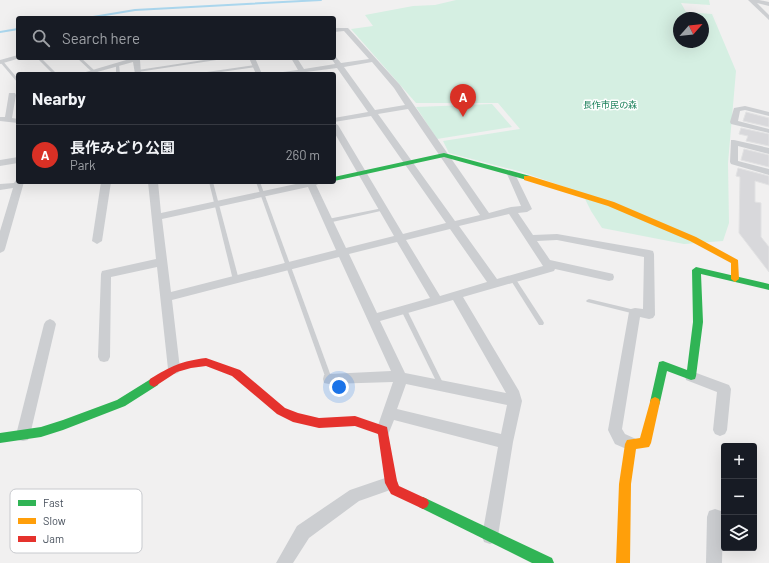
<!DOCTYPE html>
<html lang="en">
<head>
<meta charset="utf-8">
<style>
  body { margin:0; font-family:Barlow,"Noto Sans JP",sans-serif; background:#20242c; color:#f1f3f6 }
  .controls { position:absolute; right:12px; bottom:12px; display:grid; overflow:hidden; border-radius:4px; box-shadow:0 4px 16px #0002 }
  .controls button { width:36px; height:36px; display:grid; place-items:center; padding:0; border:0; border-bottom:1px solid #363941; background:#171b24; color:#f1f3f6; font:20px sans-serif }
  .compass { position:absolute; left:673px; top:12px; width:36px; height:36px; border-radius:50%; background:#171b24; box-shadow:0 4px 16px #0002; rotate:63deg }
  .you { position:absolute; left:339px; top:387px; width:14px; height:14px; margin:-10px; border:3px solid #fff; border-radius:50%; background:#1a73e8; box-shadow:0 0 0 6px #1a73e833 }
  .badge { display:grid; place-items:center; width:26px; height:26px; border-radius:50%; background:#d93025; color:#fff; font-size:13px; font-weight:700 }
  .pin { position:absolute; translate:-50% -33px; filter:drop-shadow(0 1px 2px #0008) }
  .pin::after { content:''; position:absolute; top:21px; width:14px; height:12px; background:inherit; clip-path:polygon(0 0,100% 0,50% 100%) }
  .list { margin:0; padding:0; list-style:none }
  h2 { display:flex; justify-content:space-between; align-items:center; height:52px; margin:0; padding:0 16px; font-size:17px }
  h2 small { font-size:13px; font-weight:400; color:#9ea1a6 }
  .list li { display:grid; grid-template-columns:26px 1fr auto; gap:12px; align-items:center; box-sizing:border-box; height:60px; padding:0 16px; border-top:1px solid #363941 }
  .list b { display:block; font-size:15px; white-space:nowrap }
  .list p { margin:0; font-size:13px; white-space:nowrap; color:#9ea1a6 }
  .list em { font-size:13px; font-style:normal; color:#9ea1a6 }
  .icon { flex:none; width:22px; height:22px; fill:none; stroke:currentColor; stroke-width:2; stroke-linecap:round; stroke-linejoin:round }
  .map { position:relative; flex:none; width:769px; height:563px; overflow:hidden }
  .search { position:absolute; background:#171b24; box-shadow:0 4px 16px #0002; left:16px; top:16px; width:320px; height:44px; display:flex; align-items:center; gap:10px; box-sizing:border-box; padding:0 14px; border-radius:4px; color:#9ea1a6; font-size:15px }
  .panel { position:absolute; background:#171b24; box-shadow:0 4px 16px #0002; left:16px; top:72px; width:320px; height:112px; border-radius:4px }
  .map>svg:first-child { display:block }
  .green { fill:#d5efe2; fill-rule:evenodd }
  .lines { fill:none; stroke-linecap:round; stroke-linejoin:round }
  .stream { stroke:#aad6ed; stroke-width:2 }
  .building { fill:#d8d8db; stroke:#e2e2e3 }
  .lane { fill:#ccced1; fill-rule:evenodd }
  .street { fill:#ccced1; fill-rule:evenodd }
  .fast { fill:#30b455; fill-rule:evenodd }
  .slow { fill:#ff9f0a; fill-rule:evenodd }
  .jam { fill:#e5322d; fill-rule:evenodd }
  .labels { text-anchor:middle; dominant-baseline:central; stroke-width:3; stroke-linejoin:round; paint-order:stroke }
  .far-park-label { font-size:9px; fill:#177e57; stroke:#fff }
  .key { fill:#fff; stroke:#c8cace; stroke-width:1 }
  .key-label { font-size:11px; fill:#47505c }
</style>
</head>
<body>
<div class="map">
<svg width="769" height="563" viewBox="0 0 769 563">
  <rect width="100%" height="100%" fill="#f1f0f0"/>
  <g class="green">
    <path d="M456,0H709L710,5L681,3L686,12L712,14L736,71L728,163L729,223L723,241L684,244L602,228L591,211L582,193L522,172L449,153L443,141L520,129L498,103H416L351,29L373,26L365,15L413,6L435,5ZM679,18H703V42H679Z"/>
    <path d="M492,104L512,127L437,139L416,107Z"/>
  </g>
  <g class="lines">
    <g class="stream">
      <path d="M87,18L135,10L321,0"/>
      <path d="M0,32L18,29"/>
    </g>
  </g>
  <g class="building">
    <path d="M746,112L769,118V127L743,121Z"/>
    <path d="M741,128L769,134V146L746,141L748,136L739,134Z"/>
    <path d="M744,149L769,155V167L741,160Z"/>
    <path d="M738,168L769,176V185L755,181V202L761,203V237L769,247V272L739,233L740,177L736,176Z"/>
  </g>
  <g class="lines">
    <g class="lane">
      <path d="M37,58H41L57,74H53Z"/>
      <path d="M77,58H81L94,70V72H92Z"/>
      <path d="M217,58H225L223,59L138,72L136,71L138,70Z"/>
      <path d="M0,60H2L18,79V82H17L0,62Z"/>
      <path d="M116,63L119,64L120,74H116Z"/>
      <path d="M255,65L257,66L256,67L207,74H198L200,73Z"/>
      <path d="M209,182H213L239,280L236,282L233,280Z"/>
      <path d="M256,182H260L332,379L331,381L329,382L327,381L326,379Z"/>
      <path d="M383,208H385V210L328,223L326,221L328,219Z"/>
      <path d="M513,277L515,278L543,321L544,323L543,325H539L510,279Z"/>
      <path d="M589,299L635,310H637L638,312L637,314H635L587,302L586,301L587,300Z"/>
      <path d="M402,308H406L407,310L444,385L443,387L441,388L439,387L401,310Z"/>
    </g>
    <g class="street">
      <path d="M748,0H759L769,2V6L757,3L769,15V20Z"/>
      <path d="M334,28H348L400,85L489,213L511,207L521,206L507,174L511,171L514,172L532,209L527,212L518,213L533,235L557,234L649,250L653,251L654,254L655,315L653,318L649,319L640,317L622,429L625,434L636,439L638,444L636,449L631,451L615,444L608,430L629,312L631,309L635,308L643,309L644,257L557,240L537,241L550,260L609,273L613,274L614,277L613,280L609,281L555,269L554,271L463,297L519,391L522,401L513,442L498,536L496,542L490,544L484,542L482,536L498,447L394,420L388,435L383,437L378,435L376,431L393,382L329,384L324,383L323,379L324,375L329,374L391,371L339,257L172,300L180,369L178,373L174,374L170,373L168,369L157,267L111,277L110,357L108,361L104,362L100,361L98,357L101,274L102,271L156,259L148,182H158L161,213L305,182H323L316,185L346,248L394,236L334,132V123L338,125L403,234L446,223L371,116L334,122V118L368,112L337,68L306,72L307,74H280L283,72L298,70L291,58H297L304,69L335,64L331,58H334V56L336,57L341,63L369,59L344,31L334,32ZM372,62L394,88L405,105L375,110L344,67ZM408,109L480,215L455,221L378,114ZM308,187L336,250L171,292L162,219ZM509,214L543,266L497,279L459,226ZM450,229L487,282L440,296L406,240ZM397,242L430,298L377,313L349,254ZM453,300L506,393L405,373L380,321ZM406,384L507,405L501,434L397,409Z"/>
      <path d="M18,55V58H20L0,64V60Z"/>
      <path d="M133,58H144L140,60L141,74H135L133,62L90,74H79Z"/>
      <path d="M249,58H255L262,74H256Z"/>
      <path d="M9,93H15L16,95L12,118L18,119V123L0,121V117H5Z"/>
      <path d="M745,106L769,112V116L745,110L740,111L738,121L769,129V133L731,124L730,122L734,108Z"/>
      <path d="M731,140H734L769,148V154L738,146V161L769,169V175L731,164L730,162Z"/>
      <path d="M18,157V163L0,166V160Z"/>
      <path d="M16,180H18V182H24L5,249L4,251L0,253V231L13,188L0,190V184L14,183Z"/>
      <path d="M101,182H111L102,241L97,244L92,241Z"/>
      <path d="M50,319L54,321L56,324L30,435L28,440L23,441L18,440L16,435L44,324L46,321Z"/>
      <path d="M691,371L729,385L731,389L727,430L725,434L720,436L715,434L713,430L717,392L686,380L685,376L686,372Z"/>
      <path d="M391,476L396,478L398,483L396,488L359,501L309,538L293,563H276L297,526L350,490Z"/>
      <path d="M715,509L721,511L723,517L722,563H706L707,517L709,511Z"/>
    </g>
    <g class="fast">
      <path d="M444,153L530,176L531,178L527,180L444,157L334,181V177Z"/>
      <path d="M696,267L769,284V290L701,274L703,322L696,376L695,379L691,380L667,371L660,402L659,405L655,407L651,405L650,402L659,362L663,361L687,370L693,322L692,270Z"/>
      <path d="M154,377L158,379L159,382L158,385L125,406L63,430L41,437L0,443V433L41,427L63,420L117,400Z"/>
      <path d="M423,497L552,558L554,563H532L419,507L417,503L419,499Z"/>
    </g>
    <g class="slow">
      <path d="M524,176H530L614,202L696,237L738,260L739,279L735,282L731,279V263L690,241L608,206L524,180Z"/>
      <path d="M655,397L659,399L660,402L651,443L649,447L636,449L631,484L630,563H616L619,484L625,444L627,440L640,438L650,402L651,399Z"/>
    </g>
    <path class="jam" d="M206,358L240,370L285,408L298,413L319,418L355,416L387,427L397,481L399,486L427,499L429,503L427,507L423,509L391,494L385,483L378,434L355,426L319,428L293,422L277,414L232,376L206,366L191,368L177,372L154,387L150,385L149,382L150,379C171,366 182,361 206,358Z"/>
  </g>
  <g class="labels">
    <g class="far-park-label">
      <text x="610" y="104">長作市民の森</text>
    </g>
  </g>
  <rect x="10" y="489" width="132" height="64" rx="6" class="key"/>
  <rect x="18" y="500" width="18" height="6" fill="#30b455"/>
  <rect x="18" y="518" width="18" height="6" fill="#ff9f0a"/>
  <rect x="18" y="536" width="18" height="6" fill="#e5322d"/>
  <g class="key-label">
    <text x="43" y="507">Fast</text>
    <text x="43" y="525">Slow</text>
    <text x="43" y="543">Jam</text>
  </g>
</svg>
<div class="controls">
<button>+</button>
<button>−</button>
<button><svg class="icon" aria-label="layers" viewBox="0 0 24 24"><path d="M12 4l9 5-9 5-9-5zM3 14l9 5 9-5"/></svg></button>
</div>
<svg class="compass" viewBox="-18 -18 36 36"><path d="M0-13l5 13h-10z" fill="#e53935"/><path d="M0 13l5-13h-10z" fill="#9ea1a6"/></svg>
<div class="you"></div>
<div class="pin badge" style="left:463px;top:117px">A</div>
<div class="search"><svg class="icon" aria-label="search" viewBox="0 0 24 24"><circle cx="10" cy="10" r="6"/><path d="M15 15l6 6"/></svg>Search here</div>
<section class="panel">
<h2>Nearby<small></small></h2>
<ul class="list">
<li><span class="badge">A</span><div><b>長作みどり公園</b><p>Park</p></div><em>260 m</em></li>
</ul>
</section>
</div>
</body>
</html>
